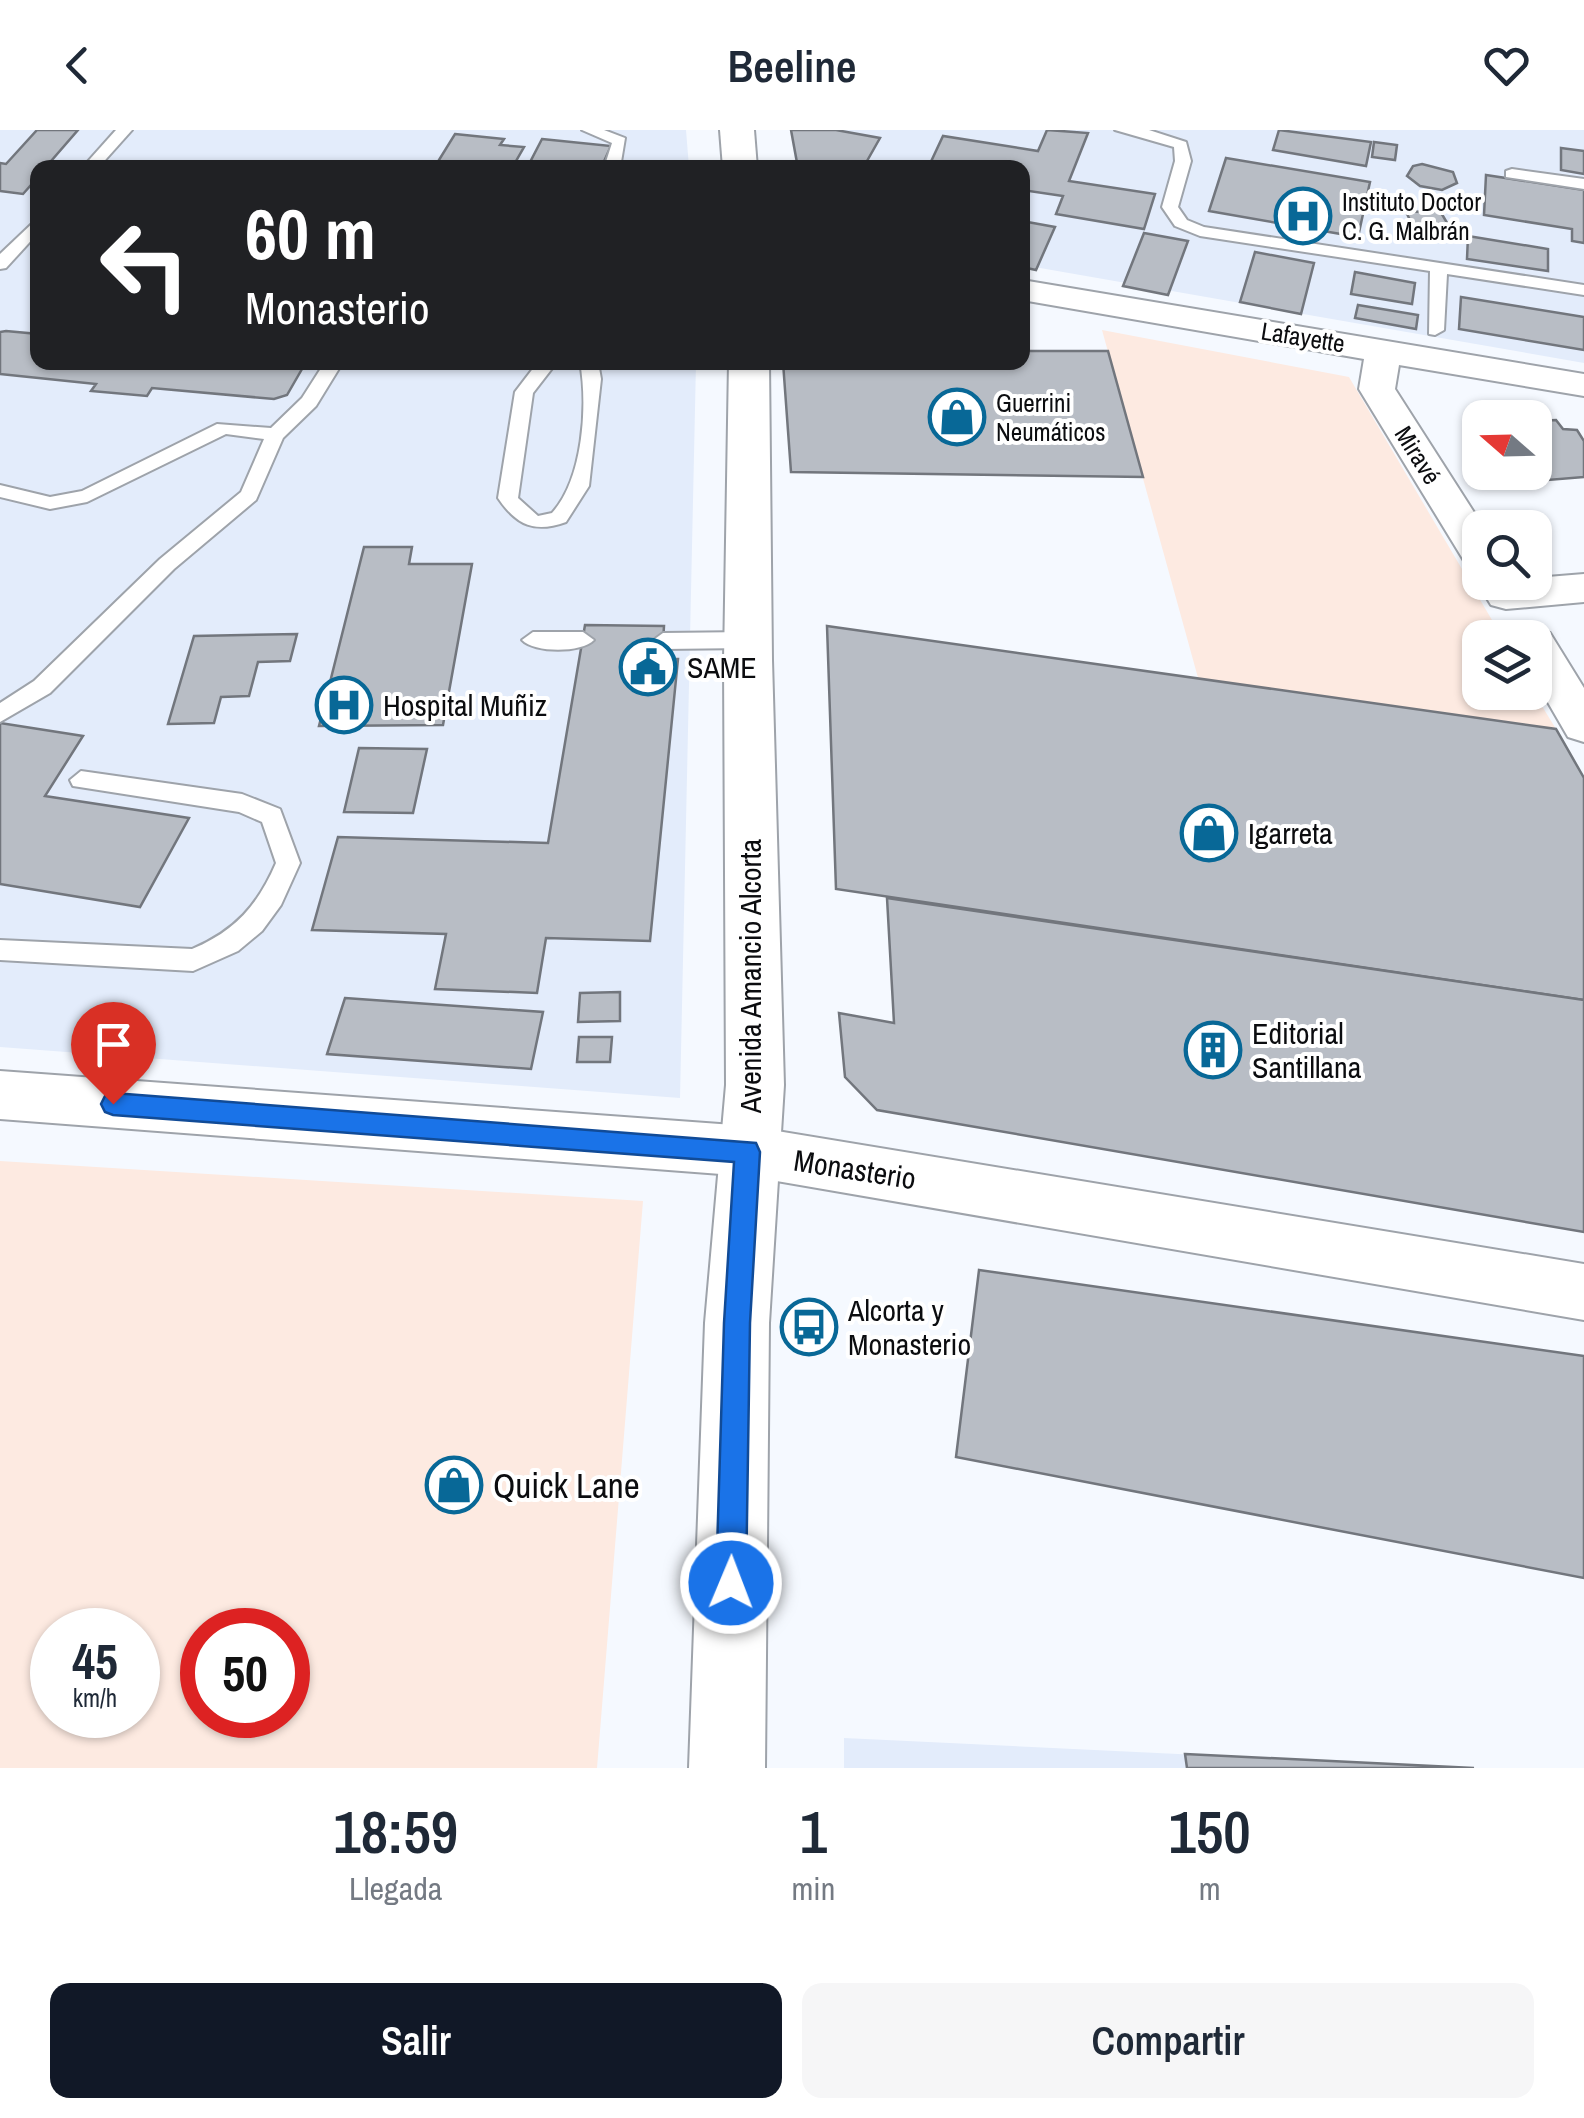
<!DOCTYPE html>
<html lang="es">
<head>
<meta charset="utf-8">
<style>
	:root { --surface:#fff; --page:#f6f6f7; --text:#1f2937; --muted:#747a83; --accent:#111827 }
	body { margin:0; font-family:"Archivo Narrow",sans-serif; background:var(--page); color:var(--text); height:100vh; display:flex; flex-direction:column; font-size:38px; white-space:nowrap }
	* { box-sizing:border-box; margin:0 }
	p { font-size:32px; color:var(--muted) }
	.icon { flex:none; width:55px; height:55px; fill:none; stroke:currentColor; stroke-width:2; stroke-linecap:round; stroke-linejoin:round }
	.map { position:relative; height:1638px; overflow:hidden }
	.side { display:flex; flex-direction:column; background:var(--surface); flex:1 }
	.side>* { flex:none }
	.guide { position:absolute; left:30px; top:30px; width:1000px; height:210px; border-radius:20px; box-shadow:0 2px 8px #0004; background:#202124; color:#fff; overflow:hidden }
	.needle { width:65px; rotate:290deg }
	.controls { position:absolute; left:1462px; top:270px; display:grid; gap:20px }
	.controls a { display:grid; place-items:center; width:90px; height:90px; border-radius:20px; background:var(--surface); box-shadow:0 2px 8px #0004; font-size:50px }
	.speed { position:absolute; left:30px; top:1478px; display:flex; gap:20px; font-size:50px; font-weight:700; text-align:center }
	.speed>* { display:grid; place-content:center; width:130px; height:130px; border-radius:50%; background:var(--surface); box-shadow:0 2px 8px #0004; line-height:1 }
	.speed small { font-size:25px; font-weight:400 }
	.speed .limit { border:15px solid #d22; background:#fff; color:#111 }
	.pin { position:absolute; display:grid; place-items:center; width:85px; height:85px; color:#fff; margin:-102px -42px; border-radius:50% 50% 50% 0; rotate:-45deg; box-shadow:0 0 10px #0007 }
	.pin .icon { rotate:45deg }
	.me { position:absolute; width:110px; margin:-55px; rotate:1deg; stroke-linejoin:round; filter:drop-shadow(0 0 8px #0008) }
	.turn { display:flex; align-items:center; gap:35px; height:210px; padding:0 50px; font-size:45px }
	.turn .icon { width:130px; height:130px; stroke-width:2.5 }
	.turn b { display:block; font-size:70px; line-height:85px }
	.eta { display:flex; justify-content:space-evenly; align-items:center; height:170px; text-align:center }
	.eta b { font-size:60px; font-weight:600; line-height:70px }
	.primary-button { display:flex; gap:20px; margin-top:auto; padding:20px 50px }
	.primary-button a { flex:1; height:115px; border-radius:20px; background:var(--accent); color:#fff; font-size:40px; font-weight:600; line-height:115px; text-align:center }
	.primary-button a+a { background:var(--page); color:var(--text) }
	header { display:flex; justify-content:space-between; align-items:center; height:130px; padding:0 50px; background:var(--surface); font-size:45px; font-weight:600 }
	.map>svg:first-child { display:block }
</style>
</head>
<body>
<header><svg class="icon" aria-label="back" viewBox="0 0 24 24"><path d="M15 5l-7 7 7 7"/></svg>Beeline<svg class="icon" aria-label="heart" viewBox="0 0 24 24"><path d="M12 20l-8-8c-3-5 5-10 8-4 3-6 11-1 8 4z"/></svg></header>
<div class="map">
<svg width="1584" height="1638" viewBox="0 0 1584 1638">
	<rect width="100%" height="100%" fill="#f5f9ff"/>
	<g fill="#e3ecfb">
		<path d="M0,0H686L689,37L38,38V232L696,233L680,968L0,917Z"/>
		<path d="M790,0H1584V233L1023,135L1022,38L796,37Z"/>
		<path d="M844,1608L1474,1638H844Z"/>
	</g>
	<g fill="#fdeae1" fill-rule="evenodd">
		<path d="M1102,200L1349,247L1502,507L1480,508V562L1534,563L1556,599L1200,555Z"/>
		<path d="M0,1031L643,1071L597,1638H0ZM52,1500H138V1585H52ZM202,1500H288V1585H202Z"/>
	</g>
	<g fill="#b8bdc5" stroke="#72767d" stroke-width="2.5">
		<path d="M37,0H78L45,38H38V47L23,64L0,61V33L6,34Z"/>
		<path d="M791,0H836L880,8L863,38H798Z"/>
		<path d="M1047,0L1088,3L1069,51L1155,64L1144,99L1056,84L1063,66L1022,60V38H928L943,6L1038,21Z"/>
		<path d="M1279,0L1371,12L1366,36L1273,20Z"/>
		<path d="M455,4L504,9L500,15L524,17L512,38H434Z"/>
		<path d="M542,9L611,16L601,38H527Z"/>
		<path d="M1374,12L1397,15L1395,30L1372,27Z"/>
		<path d="M1561,18L1584,21V44L1561,40Z"/>
		<path d="M1226,28L1370,52L1358,107L1209,81Z"/>
		<path d="M1422,34L1453,42L1457,53L1442,60L1420,56L1407,46L1413,36Z"/>
		<path d="M1486,45L1584,60V113L1572,111V99L1484,85Z"/>
		<path d="M1440,81L1449,96L1414,98L1406,82Z"/>
		<path d="M1022,91L1055,97L1036,140L1022,137Z"/>
		<path d="M1144,103L1188,111L1168,165L1123,156Z"/>
		<path d="M1468,106L1548,119V141L1467,129Z"/>
		<path d="M1255,122L1314,133L1301,184L1240,172Z"/>
		<path d="M1355,142L1415,153L1412,174L1351,164Z"/>
		<path d="M1461,167L1584,187V220L1459,199Z"/>
		<path d="M1358,175L1418,185L1416,199L1355,188Z"/>
		<path d="M6,201L38,204V232H306L287,265L274,269L152,258L147,266L91,261L96,254L0,244V202Z"/>
		<path d="M1022,221H1108L1143,347L791,342L783,232H1022Z"/>
		<path d="M1556,290L1563,299L1577,300L1584,311V347L1548,350L1544,339L1535,340V291Z"/>
		<path d="M364,417H412L409,434H472L443,595L319,596Z"/>
		<path d="M585,495L664,496L662,529H678L650,811L546,808L537,863L435,859L446,804L312,800L338,707L548,713Z"/>
		<path d="M827,496L1556,599L1584,648V870L836,759Z"/>
		<path d="M297,504L290,531L258,532L249,566L221,567L214,593L168,594L194,506Z"/>
		<path d="M0,593L83,606L45,666L189,688L140,777L0,754Z"/>
		<path d="M359,618L427,619L413,683L344,682Z"/>
		<path d="M887,768L1584,870V1102L877,980L845,947L839,883L894,893Z"/>
		<path d="M620,862V891L578,892L580,863Z"/>
		<path d="M345,868L543,882L531,939L327,924Z"/>
		<path d="M579,907H612L610,932H577Z"/>
		<path d="M979,1140L1584,1226V1448L956,1327Z"/>
		<path d="M1185,1624L1474,1638H1187Z"/>
	</g>
	<g fill="none" stroke-linecap="round" stroke-linejoin="round">
		<g stroke="#9ea3aa" stroke-width="4">
			<g id="service">
				<path d="M116,0H132L98,38H82Z"/>
				<path d="M582,0H604L625,8L620,38H604L612,13Z"/>
				<path d="M1115,0H1149L1186,12L1191,31L1178,77L1187,90L1204,97L1584,155V165L1447,144L1444,200L1435,205L1429,204L1430,141L1200,106L1175,96L1162,77L1175,31L1174,17Z"/>
				<path d="M1512,39L1584,49V59L1506,47V41Z"/>
				<path d="M38,88V103L6,138L0,139V124Z"/>
				<path d="M325,232H343L316,276L283,308L256,370L174,439L50,563L0,592V573L34,551L160,429L241,362L264,309L226,304L87,372L50,379L0,367V355L50,367L82,361L217,294L271,298L302,268Z"/>
				<path d="M538,232H557L533,263L518,368L538,386L552,383C583,349 588,276 580,232H598L601,249L589,356L566,392C535,403 517,396 498,368L515,262Z"/>
				<path d="M533,502H583L594,510C582,523 534,523 522,510Z"/>
				<path d="M748,502L759,510L748,518L663,519L652,511L663,503Z"/>
				<path d="M81,641L242,664L280,679L300,733L281,775L262,801L238,821L193,841L0,830V810L192,819C235,801 258,775 276,733L262,692L239,682L73,656L70,650Z"/>
			</g>
		</g>
		<g stroke="#9ea3aa" stroke-width="4">
			<g id="minor">
				<path d="M1022,150L1584,244V266L1399,235L1395,259L1484,398H1480V438L1466,434L1359,259L1364,229L1022,170Z"/>
				<path d="M1584,444V472L1506,479L1491,475L1485,465L1491,455L1535,452V448Z"/>
				<path d="M1535,499L1550,503L1584,558V612L1568,607L1535,550V508H1517Z"/>
				<path d="M0,941L747,996L1584,1134V1190L747,1046L0,989Z"/>
			</g>
		</g>
		<g stroke="#9ea3aa" stroke-width="4">
			<g id="secondary">
				<path d="M720,0H754L757,38H723Z"/>
				<path d="M729,232H769L772,530L784,955L769,1193L765,1638H689L705,1193L726,955L724,530Z"/>
			</g>
		</g>
		<use href="#service" fill="#fff" fill-rule="evenodd"/>
		<use href="#minor" fill="#fff" fill-rule="evenodd"/>
		<use href="#secondary" fill="#fff" fill-rule="evenodd"/>
	</g>
	<path fill="#1a73e8" stroke="#114b97" stroke-width="2.5" d="M113,963L756,1013L760,1022L750,1193L746,1453L741,1463L731,1468L721,1463L716,1453L724,1193L734,1032L113,985L105,982L101,974L105,966Z"/>
	<defs>
		<g id="hospital-ring" transform="scale(2.875)"><circle r="9.5" fill="#fff" stroke="#086897" stroke-width="1.5"/><path d="M-5-5h3v3.5h4V-5h3V5h-3V1.5h-4V5h-3Z" fill="#086897"/></g>
		<g id="shop-ring" transform="scale(2.875)"><circle r="9.5" fill="#fff" stroke="#086897" stroke-width="1.5"/><path d="M-5-2.5h2.3a2.7 3.5 0 0 1 5.4 0H5L5.5 6h-11ZM-1.5-2.5h3a1.5 2.3 0 0 0-3 0Z" fill="#086897"/></g>
		<g id="civic-ring" transform="scale(2.875)"><circle r="9.5" fill="#fff" stroke="#086897" stroke-width="1.5"/><path d="M-.6-6.5H3V-4.5H.6V-3L4-1V1h2V6H-6V1h2V-1L-.6-3ZM-1.2 2.5V6h2.4V2.5Z" fill="#086897"/></g>
		<g id="building-ring" transform="scale(2.875)"><circle r="9.5" fill="#fff" stroke="#086897" stroke-width="1.5"/><path d="M-4-6H4V6H1V3H-1V6H-4ZM-2.5-4.3h1.7v1.8h-1.7ZM.8-4.3h1.7v1.8H.8ZM-2.5-1h1.7V.8h-1.7ZM.8-1h1.7V.8H.8Z" fill="#086897"/></g>
		<g id="bus-ring" transform="scale(2.875)"><circle r="9.5" fill="#fff" stroke="#086897" stroke-width="1.5"/><path d="M-5-6H5V4H4V6H2V4H-2V6H-4V4H-5ZM-3.5-4V0h7V-4ZM-3.5 1.2v1.5H-2V1.2ZM2 1.2v1.5H3.5V1.2Z" fill="#086897"/></g>
	</defs>
	<g fill-rule="evenodd">
		<use href="#hospital-ring" x="1303" y="86"/>
		<use href="#shop-ring" x="957" y="287"/>
		<use href="#civic-ring" x="648" y="537"/>
		<use href="#hospital-ring" x="344" y="575"/>
		<use href="#shop-ring" x="1209" y="703"/>
		<use href="#building-ring" x="1213" y="920"/>
		<use href="#bus-ring" x="809" y="1197"/>
		<use href="#shop-ring" x="454" y="1355"/>
	</g>
	<g text-anchor="middle" dominant-baseline="central" stroke-width="8" stroke-linejoin="round" paint-order="stroke">
		<g font-size="25" fill="#0b0c0f" stroke="#fff" text-anchor="start">
			<text x="1342" y="72">Instituto Doctor<tspan x="1342" dy="29">C. G. Malbrán</tspan></text>
			<text x="996" y="273">Guerrini<tspan x="996" dy="29">Neumáticos</tspan></text>
		</g>
		<g font-size="25" fill="#0b0c0f" stroke="#fff">
			<text transform="translate(1303 207) rotate(9)">Lafayette</text>
			<text transform="translate(1418 325) rotate(58)">Miravé</text>
		</g>
		<g font-size="30" fill="#0b0c0f" stroke="#fff" text-anchor="start">
			<text x="687" y="537">SAME</text>
			<text x="383" y="575">Hospital Muñiz</text>
			<text x="1248" y="703">Igarreta</text>
			<text x="1252" y="903">Editorial<tspan x="1252" dy="34">Santillana</tspan></text>
			<text x="848" y="1180">Alcorta y<tspan x="848" dy="34">Monasterio</tspan></text>
		</g>
		<g font-size="30" fill="#0b0c0f" stroke="#fff">
			<text transform="translate(750 846) rotate(-90)">Avenida Amancio Alcorta</text>
			<text transform="translate(855 1039) rotate(9)">Monasterio</text>
		</g>
		<g font-size="35" fill="#0b0c0f" stroke="#fff" text-anchor="start">
			<text x="493" y="1355">Quick Lane</text>
		</g>
	</g>
</svg>
<div class="controls">
<a><svg class="needle" viewBox="-14 -14 28 28"><path d="M0-13l5 13h-10z" fill="#e53935"/><path d="M0 13l5-13h-10z" fill="#747a83"/></svg></a>
<a><svg class="icon" aria-label="search" viewBox="0 0 24 24"><circle cx="10" cy="10" r="6"/><path d="M15 15l6 6"/></svg></a>
<a><svg class="icon" aria-label="layers" viewBox="0 0 24 24"><path d="M12 4l9 5-9 5-9-5zM3 14l9 5 9-5"/></svg></a>
</div>
<div class="speed"><div>45<small>km/h</small></div><div class="limit">50</div></div>
<div class="pin" style="left:113px;top:974px;background:#d93025"><svg class="icon" aria-label="arrive" viewBox="0 0 24 24"><path d="M6 21V4h12l-3 4 3 4H6"/></svg></div>
<svg class="me" style="left:731px;top:1453px" viewBox="-20 -20 40 40"><circle r="17" fill="#1a73e8" stroke="#fff" stroke-width="3"/><path d="M0-11L8 9 0 5-8 9z" fill="#fff"/></svg>
<div class="guide">
<div class="turn"><svg class="icon" aria-label="left" viewBox="0 0 24 24"><path d="M17 20v-9H6M10 6l-5 5 5 5"/></svg><div><b>60 m</b>Monasterio</div></div>
</div>
</div>
<section class="side">
<div class="eta">
<div><b>18:59</b><p>Llegada</p></div>
<div><b>1</b><p>min</p></div>
<div><b>150</b><p>m</p></div>
</div>
<div class="primary-button"><a>Salir</a><a>Compartir</a></div>
</section>
</body>
</html>
